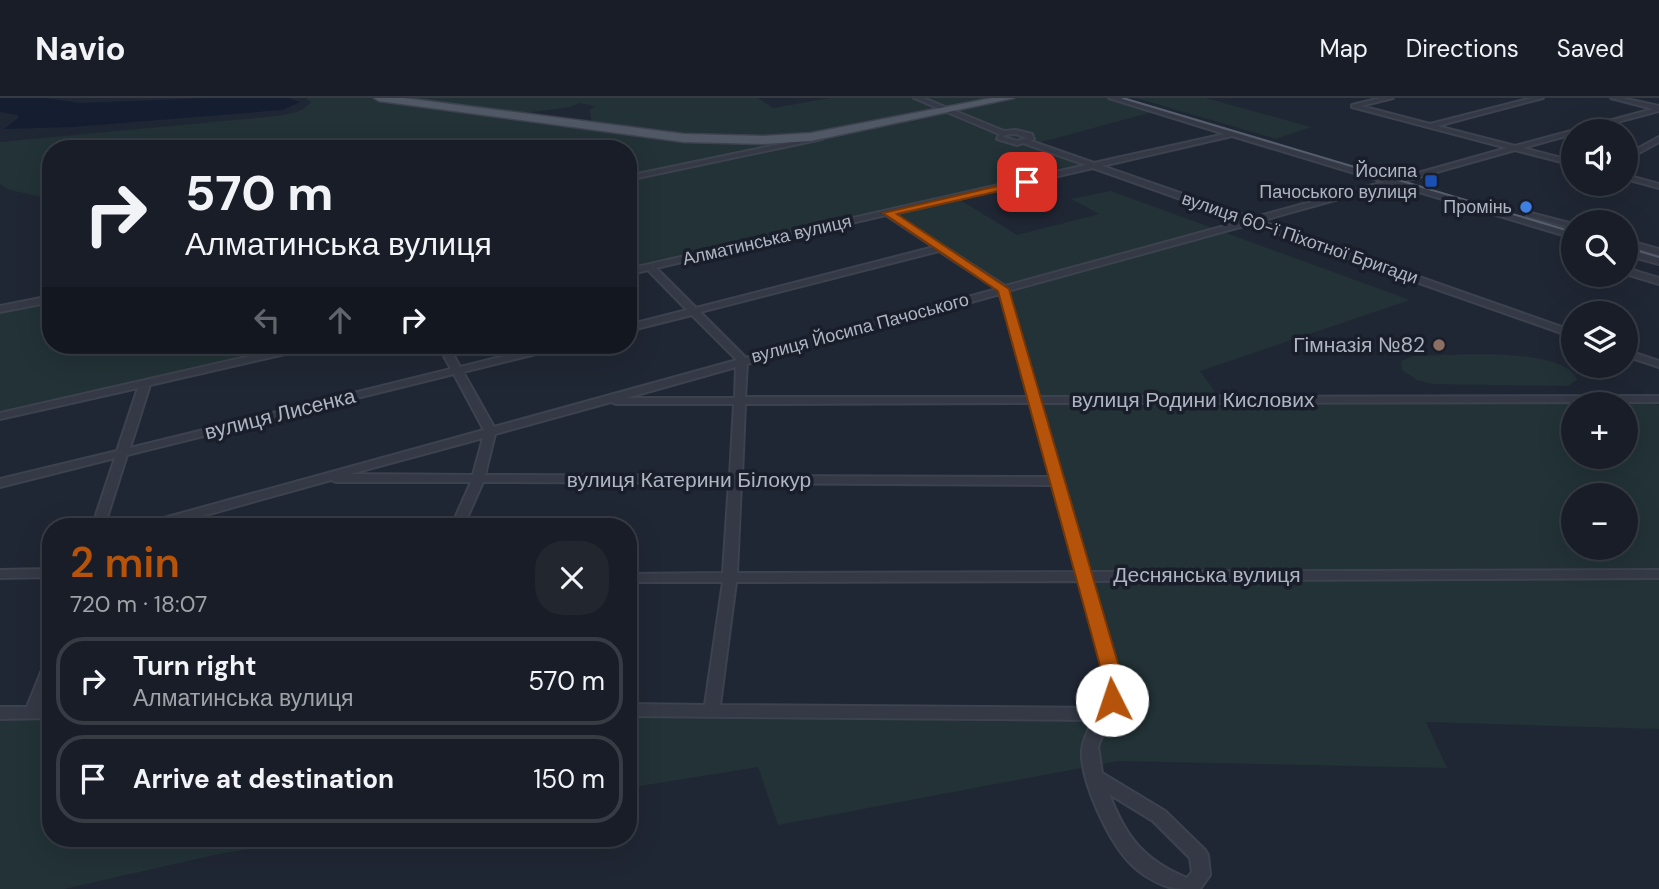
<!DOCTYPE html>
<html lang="en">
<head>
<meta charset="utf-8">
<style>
	:root { --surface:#181d27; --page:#21262f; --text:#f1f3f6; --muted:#9fa2a7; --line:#363b44; --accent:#b45309 }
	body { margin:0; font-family:"DM Sans",sans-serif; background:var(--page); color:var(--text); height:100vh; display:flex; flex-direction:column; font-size:26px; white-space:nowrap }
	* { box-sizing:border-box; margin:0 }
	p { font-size:23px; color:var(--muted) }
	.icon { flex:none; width:38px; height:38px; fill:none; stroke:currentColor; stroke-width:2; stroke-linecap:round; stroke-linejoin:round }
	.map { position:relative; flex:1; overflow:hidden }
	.drawer { position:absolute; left:42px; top:420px; width:595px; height:329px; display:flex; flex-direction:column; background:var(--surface); border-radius:28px; box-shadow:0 7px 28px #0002,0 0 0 2px var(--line) }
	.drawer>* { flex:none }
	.guide { position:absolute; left:42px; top:42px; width:595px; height:214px; border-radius:28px; box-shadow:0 7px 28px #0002,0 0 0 2px var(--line); background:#181d27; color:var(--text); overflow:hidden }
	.controls { position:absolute; left:1561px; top:21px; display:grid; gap:14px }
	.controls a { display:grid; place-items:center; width:77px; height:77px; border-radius:50%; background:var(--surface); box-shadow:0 7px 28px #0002,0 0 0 2px var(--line); font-size:35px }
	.pin { position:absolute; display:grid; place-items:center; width:60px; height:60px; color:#fff; margin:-30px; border-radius:14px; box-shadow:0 4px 10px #0006 }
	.me { position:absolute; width:77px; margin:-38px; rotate:356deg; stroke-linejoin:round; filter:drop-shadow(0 0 5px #0008) }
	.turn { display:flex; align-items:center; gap:24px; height:147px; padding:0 28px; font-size:32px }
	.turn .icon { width:91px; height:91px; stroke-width:2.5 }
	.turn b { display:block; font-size:49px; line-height:60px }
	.lanes { display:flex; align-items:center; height:66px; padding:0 28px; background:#0003; justify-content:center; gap:35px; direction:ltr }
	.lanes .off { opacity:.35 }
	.round { display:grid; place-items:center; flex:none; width:74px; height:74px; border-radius:28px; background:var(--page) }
	.headline { display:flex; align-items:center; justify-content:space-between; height:119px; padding:0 28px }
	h1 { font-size:42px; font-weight:600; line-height:52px; color:var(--accent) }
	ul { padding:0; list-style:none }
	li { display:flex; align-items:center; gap:21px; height:88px; margin:0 14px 10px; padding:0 14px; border:4px solid var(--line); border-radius:28px }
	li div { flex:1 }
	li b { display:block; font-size:26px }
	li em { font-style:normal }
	header { display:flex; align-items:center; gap:42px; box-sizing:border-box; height:98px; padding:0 35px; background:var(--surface); border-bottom:2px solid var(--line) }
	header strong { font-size:33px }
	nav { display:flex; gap:38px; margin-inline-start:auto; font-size:24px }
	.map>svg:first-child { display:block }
</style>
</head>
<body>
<header>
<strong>Navio</strong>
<nav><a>Map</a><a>Directions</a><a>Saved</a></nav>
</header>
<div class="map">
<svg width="1659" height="791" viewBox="0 0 1659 791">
	<rect width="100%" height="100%" fill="#202734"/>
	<g fill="#223236" fill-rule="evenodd">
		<path d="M305,0H758L773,10L829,0H1112L1156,13L1034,46L1097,69L957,100L1017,137L1099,116L1071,101L1111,93L1410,202L1200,273L1221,302L1650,301L1659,308V631L1426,624L1447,670L1118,663L778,727L758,669L628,690V612L1105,616L1112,602L1003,191L888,115L628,174V51H51V101L10,92L0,86V44L256,20C273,18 301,18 311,4ZM580,5L595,8L590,12L592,29L509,17L570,9ZM1573,306H1626V359H1573ZM1573,397H1626V450H1573Z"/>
		<path d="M1136,0H1206L1311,29L1276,41Z"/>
		<path d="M51,201V247H311L0,318V211Z"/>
		<path d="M1414,258C1446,258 1566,247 1577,282L1568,288L1431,286L1417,282L1402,272L1401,263Z"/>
		<path d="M51,614V740H318L219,756L64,791H0V615Z"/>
	</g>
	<path fill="#151e31" d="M0,0H45L81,5L207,0H288L300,4L283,12L73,29L4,31L18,20V17L0,14Z"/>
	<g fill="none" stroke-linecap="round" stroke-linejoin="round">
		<g stroke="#3d424f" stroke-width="4">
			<g id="street">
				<path d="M914,0H923L1004,33L1016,32L1032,36L1034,41L1031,43L1094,65L1225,36L1109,0H1119L1393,82L1507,50L1352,9V7L1381,0H1393L1361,8L1430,26L1532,0H1543L1437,28L1515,48L1653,11L1611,0H1622L1659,8V13L1583,33H1573V36L1523,50L1573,63V67L1515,52L1401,84L1573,135V140L1392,86L1260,123L1573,233V239L1251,126L1008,193L1039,299L1659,298V304L1041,305L1090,474L1659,472V480L1092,483L1123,586L1113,616L1104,632L1098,649L1102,675L1165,713L1205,752L1208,757L1210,777L1200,791C1191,791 1181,791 1173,790C1158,787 1141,776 1131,766C1109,744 1080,683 1082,652C1083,642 1088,632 1093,622L628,618V606L705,607L723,484H628V476L723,475L729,385L483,384L463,429H451L471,384H336L331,382L163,429H141L142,426L484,332L454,276L127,357L104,429H92L115,360L0,389V381L117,353L138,290L0,321V315L299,247H316L311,250L150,287L130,350L451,271L438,247H448L460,269L549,247H565L564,249L463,274L494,329L737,262L692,217L628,233V227L687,212L648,172L628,177V171L1086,67L1023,45L1017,47L997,41L999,36ZM1016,36L1027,40L1017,43L1003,39L1005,37ZM1232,38L1384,84L1252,120L1102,68ZM1093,70L1243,123L1005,188L894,116ZM886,117L934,149L696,210L656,170ZM939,153L997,191L746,260L700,214ZM1000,196L1028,299H745L747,266ZM736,269L735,300H626ZM611,304L616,306H734L730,378L485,377L495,336ZM1030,305L1050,379L742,378L745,306ZM483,340L473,377L350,376ZM741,385L1052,387L1076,474L737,475ZM1079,483L1107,586L1099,610L720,607L736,484ZM1109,696L1153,723L1190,760L1192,774L1187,780C1143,762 1126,739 1109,696Z"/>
				<path d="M820,38L823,40L822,41L628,82V78Z"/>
				<path d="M1659,39V44L1626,62V57Z"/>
				<path d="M1626,77L1659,86V90L1626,81Z"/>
				<path d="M1527,114L1573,126V130L1527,118Z"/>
				<path d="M1626,142L1659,151V157L1626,147Z"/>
				<path d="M1626,151L1659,160V166L1626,157Z"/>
				<path d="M1626,170L1659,180V186L1626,176Z"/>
				<path d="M51,198V204L0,214V208Z"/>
				<path d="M1626,252L1659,263V269L1626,258Z"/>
				<path d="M51,471V479L0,480V472Z"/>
				<path d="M51,562V587L43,608H51V620L0,621V609H27L44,567L46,563Z"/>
			</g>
		</g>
		<g stroke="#3d424f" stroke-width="3">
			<path id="primary" d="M374,0H404L684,36L764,38L811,35L992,0H1014L811,43L764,46L684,44L379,3Z"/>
		</g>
		<use href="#street" fill="#343945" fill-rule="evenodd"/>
		<use href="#primary" fill="#515865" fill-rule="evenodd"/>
		<g stroke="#565d6c" stroke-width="2">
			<path d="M1123,0L1573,134"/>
			<path d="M1626,149L1659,159"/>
		</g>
	</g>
	<path fill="#b45309" stroke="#753606" stroke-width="2" d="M1027,81L1030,82V86L897,116L1009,191L1124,586L1119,607L1112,610L1105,607L1102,602L1105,586L998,193L883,115Z"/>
	<rect fill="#1a4fb4" stroke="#191e2a" stroke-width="2.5" x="1424" y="76" width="14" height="14" rx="3.5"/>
	<circle fill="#3f7fe0" stroke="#191e2a" stroke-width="2.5" cx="1526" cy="109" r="7"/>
	<circle fill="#8d6e63" stroke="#191e2a" stroke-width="2.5" cx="1439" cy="247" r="7"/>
	<g text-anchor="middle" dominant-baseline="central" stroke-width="7" stroke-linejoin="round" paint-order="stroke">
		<g font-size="18" fill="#aeb4c2" stroke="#191e2a" text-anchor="end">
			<text x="1417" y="73">Йосипа<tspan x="1417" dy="21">Пачоського вулиця</tspan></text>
			<text x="1512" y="109">Промінь</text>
		</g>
		<g font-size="18" fill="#aeb4c2" stroke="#191e2a">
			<text transform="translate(1300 140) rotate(19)">вулиця 60-ї Піхотної Бригади</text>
			<text transform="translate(767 142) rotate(-13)">Алматинська вулиця</text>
			<text transform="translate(860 230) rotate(-15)">вулиця Йосипа Пачоського</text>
		</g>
		<g font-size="21" fill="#aeb4c2" stroke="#191e2a" text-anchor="end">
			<text x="1425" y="247">Гімназія №82</text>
		</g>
		<g font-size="21" fill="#aeb4c2" stroke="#191e2a">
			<text x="1193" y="302">вулиця Родини Кислових</text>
			<text transform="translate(280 316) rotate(-14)">вулиця Лисенка</text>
			<text x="689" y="382">вулиця Катерини Білокур</text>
			<text x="1207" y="477">Деснянська вулиця</text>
		</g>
	</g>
</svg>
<div class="controls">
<a><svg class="icon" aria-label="sound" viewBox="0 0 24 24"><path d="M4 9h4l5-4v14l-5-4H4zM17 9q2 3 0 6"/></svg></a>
<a><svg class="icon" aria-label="search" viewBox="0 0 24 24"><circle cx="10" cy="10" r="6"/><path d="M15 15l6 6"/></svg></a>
<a><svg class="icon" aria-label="layers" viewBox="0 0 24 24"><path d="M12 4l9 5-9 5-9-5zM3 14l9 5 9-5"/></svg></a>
<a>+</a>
<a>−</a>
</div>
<div class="pin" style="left:1027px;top:84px;background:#d93025"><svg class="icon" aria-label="arrive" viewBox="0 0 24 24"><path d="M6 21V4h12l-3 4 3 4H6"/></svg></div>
<svg class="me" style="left:1112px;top:602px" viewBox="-20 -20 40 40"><circle r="19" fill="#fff"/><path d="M0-13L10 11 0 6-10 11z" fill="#b45309"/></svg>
<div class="guide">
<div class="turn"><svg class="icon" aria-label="right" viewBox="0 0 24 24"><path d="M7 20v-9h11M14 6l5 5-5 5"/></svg><div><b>570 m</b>Алматинська вулиця</div></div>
<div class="lanes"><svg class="icon off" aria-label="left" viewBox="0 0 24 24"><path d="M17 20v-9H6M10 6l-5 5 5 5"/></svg><svg class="icon off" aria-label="ahead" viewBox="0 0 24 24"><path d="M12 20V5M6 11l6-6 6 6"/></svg><svg class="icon" aria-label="right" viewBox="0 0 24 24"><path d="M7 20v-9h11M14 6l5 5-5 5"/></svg></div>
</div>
<section class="drawer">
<div class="headline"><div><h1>2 min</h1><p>720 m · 18:07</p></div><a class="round"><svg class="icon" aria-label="close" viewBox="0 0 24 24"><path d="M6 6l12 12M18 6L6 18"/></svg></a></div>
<ul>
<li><svg class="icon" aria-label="right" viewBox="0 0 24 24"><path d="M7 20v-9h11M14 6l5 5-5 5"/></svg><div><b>Turn right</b><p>Алматинська вулиця</p></div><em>570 m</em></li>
<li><svg class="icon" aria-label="arrive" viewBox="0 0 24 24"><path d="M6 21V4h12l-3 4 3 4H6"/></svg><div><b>Arrive at destination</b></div><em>150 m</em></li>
</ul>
</section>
</div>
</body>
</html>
